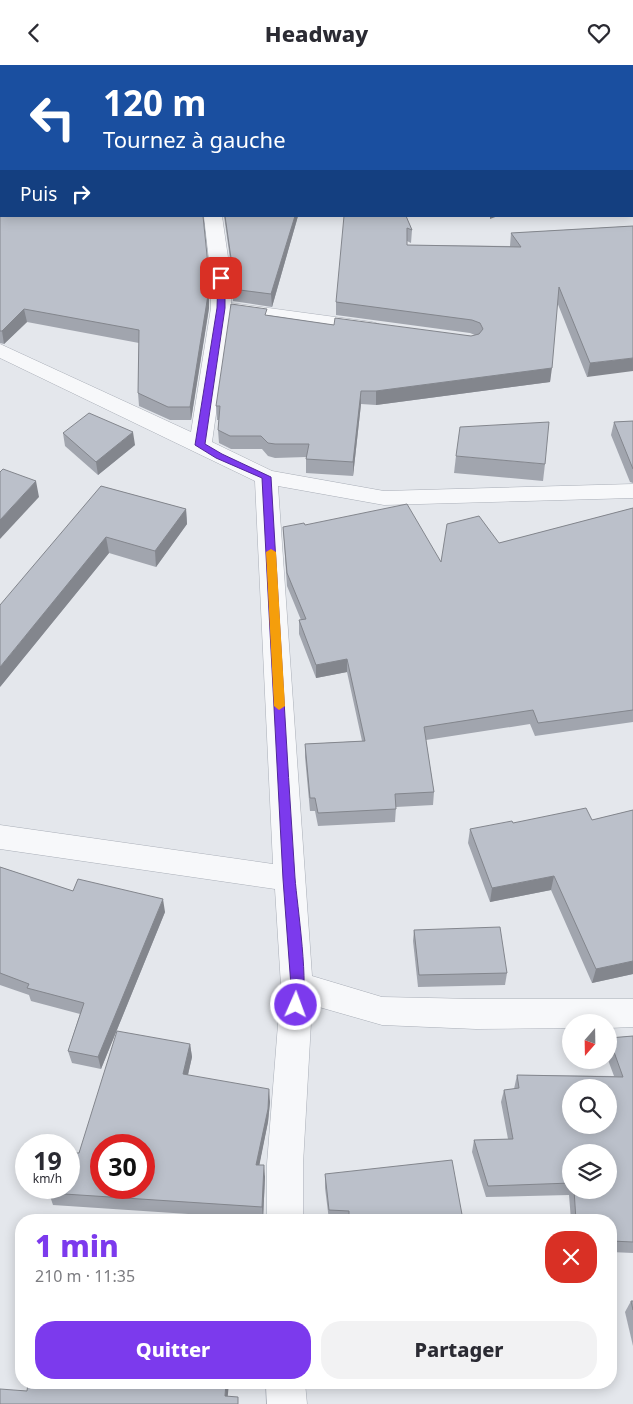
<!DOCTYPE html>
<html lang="fr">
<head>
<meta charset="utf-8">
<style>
	:root { --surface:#fff; --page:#f2f2f3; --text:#2b2b33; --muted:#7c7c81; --accent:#7c3aed }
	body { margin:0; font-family:"Noto Sans",sans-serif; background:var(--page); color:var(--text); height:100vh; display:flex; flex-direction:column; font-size:19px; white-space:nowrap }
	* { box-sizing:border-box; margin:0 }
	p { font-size:16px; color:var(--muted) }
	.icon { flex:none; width:28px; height:28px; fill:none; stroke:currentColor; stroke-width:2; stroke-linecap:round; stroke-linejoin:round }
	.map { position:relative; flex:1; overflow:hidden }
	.sheet { position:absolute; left:15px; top:1149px; width:602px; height:175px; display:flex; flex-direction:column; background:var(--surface); border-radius:20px; box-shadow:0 2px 12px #0003 }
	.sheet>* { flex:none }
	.guide { position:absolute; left:0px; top:0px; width:634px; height:152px; box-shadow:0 2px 12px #0003; background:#1a4fa0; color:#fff; overflow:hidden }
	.needle { width:32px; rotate:200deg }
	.tools { position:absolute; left:562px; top:949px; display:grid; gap:10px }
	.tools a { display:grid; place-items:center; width:55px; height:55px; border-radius:50%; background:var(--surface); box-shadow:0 2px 12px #0003; font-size:25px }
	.speed { position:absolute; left:15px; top:1069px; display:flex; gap:10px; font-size:25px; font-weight:700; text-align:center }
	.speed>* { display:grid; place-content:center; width:65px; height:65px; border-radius:50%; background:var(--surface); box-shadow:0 2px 12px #0003; line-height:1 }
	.speed small { font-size:12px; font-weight:400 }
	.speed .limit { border:8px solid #d22; background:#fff; color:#111 }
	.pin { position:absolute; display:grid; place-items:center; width:42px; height:42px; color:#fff; margin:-21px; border-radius:10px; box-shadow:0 2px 8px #0006 }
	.me { position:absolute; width:55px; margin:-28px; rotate:2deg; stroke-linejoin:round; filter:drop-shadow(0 0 4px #0008) }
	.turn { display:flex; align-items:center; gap:18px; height:105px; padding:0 20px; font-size:22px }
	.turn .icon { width:65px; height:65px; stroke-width:2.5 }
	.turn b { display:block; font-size:35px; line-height:42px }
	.then { display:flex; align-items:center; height:48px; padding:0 20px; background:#0003; gap:10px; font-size:19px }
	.round { display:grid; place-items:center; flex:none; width:52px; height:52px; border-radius:20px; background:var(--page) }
	.headline { display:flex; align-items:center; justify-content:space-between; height:85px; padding:0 20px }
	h1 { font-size:30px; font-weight:800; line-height:38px; color:var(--accent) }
	.button { display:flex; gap:10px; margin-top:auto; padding:10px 20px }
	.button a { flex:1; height:58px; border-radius:20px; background:var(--accent); color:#fff; font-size:20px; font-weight:800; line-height:58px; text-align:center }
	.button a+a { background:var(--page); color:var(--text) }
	header { display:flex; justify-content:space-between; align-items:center; height:65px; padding:0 20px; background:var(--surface); font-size:22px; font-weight:800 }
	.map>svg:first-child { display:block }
</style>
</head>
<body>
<header><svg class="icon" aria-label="back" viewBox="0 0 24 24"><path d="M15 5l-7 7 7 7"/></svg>Headway<svg class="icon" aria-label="heart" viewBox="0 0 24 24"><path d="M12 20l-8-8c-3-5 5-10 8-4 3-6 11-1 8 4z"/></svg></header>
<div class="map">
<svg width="633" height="1339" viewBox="0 0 633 1339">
	<rect width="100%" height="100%" fill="#e4e7ec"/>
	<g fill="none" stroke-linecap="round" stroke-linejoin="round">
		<g stroke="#a9aeb7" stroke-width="1">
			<g id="street">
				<path d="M204,151H222L231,213V238L372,257L379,259L382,263L379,267L372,269L230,250L212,377L272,406L384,426L633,419V433L384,440L278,421L312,911L382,932L476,934H633V962L609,963V958H571V963L476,964L382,960L312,940L303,1099V1155H267V1099L281,921L275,824L0,784V760L273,799L255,416L0,293V279L191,367L211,243V213Z"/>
				<path d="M266,1318H305L307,1339H267Z"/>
			</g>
		</g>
		<use href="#street" fill="#f7f8fa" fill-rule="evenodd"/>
	</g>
	<g fill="#a1a5ae" fill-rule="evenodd">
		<path d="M109,0H610L612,1H112Z"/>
		<path d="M1,14V68L0,67V15Z"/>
		<path d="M0,103L209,213V243L191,355H170L139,341L138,328L139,278L27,257L4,279L0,278Z"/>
		<path d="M224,151H298L272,242L233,236L232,208Z"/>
		<path d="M406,151L412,165L411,178L407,176V180L510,181L511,168L633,161L587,312L557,237L550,317L376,340L361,339L353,411L306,408V392L275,393L268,391L262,384H231L219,378L218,365L219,355H217L216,341L267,250L334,260L471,271L475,270L470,268L336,250V237Z"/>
		<path d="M633,356V418L630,417L611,370L614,357Z"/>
		<path d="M63,368L135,380L98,410L65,381Z"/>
		<path d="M456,391L545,399L543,416L454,408Z"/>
		<path d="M101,421L186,444L187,459L156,502L109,488L0,622Z"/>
		<path d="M633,443V657L535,671L530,659L426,675L434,727L433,740L396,742L395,757L318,761L315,746H310L305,692V679L362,676L347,607L316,613L299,569V555H301L287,521L283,462L305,460L441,497L499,478Z"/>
		<path d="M633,745V909L592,918L551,825L490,837L468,778L470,764L513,758L592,755Z"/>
		<path d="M0,802L73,826L165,847L101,1004L72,998L68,986L80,949L31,936L29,930L0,920Z"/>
		<path d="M414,865L507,908L505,920L418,922L413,876Z"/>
		<path d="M633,971V1188L611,1187V1155H571L569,1130L486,1132L472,1087L474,1075L508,1074L501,1037L504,1025L514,1024L517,1010L614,1011L608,995H609V973ZM571,1088L609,1125H571Z"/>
		<path d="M190,979L192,992L188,1010L270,1037L268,1057L259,1100L265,1112L263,1154L53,1140L49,1128L79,1088Z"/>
		<path d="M325,1109L463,1155H329L325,1123Z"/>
		<path d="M631,1236H633V1281L625,1247Z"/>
	</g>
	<g fill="#83868d">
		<path d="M295,151H298L272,242L271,229Z"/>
		<path d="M490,151H498L490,154Z"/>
		<path d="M208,200L209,243L191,355L190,342Z"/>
		<path d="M24,244L27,257L4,279L2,266Z"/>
		<path d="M633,293V306L587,312L590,298Z"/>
		<path d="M552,303L550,317L376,340V326Z"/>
		<path d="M361,326V339L353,411V397Z"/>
		<path d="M133,367L135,380L98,410L96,397Z"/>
		<path d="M36,416L39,432L0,474V455Z"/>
		<path d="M186,444L187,459L156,502L155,486Z"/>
		<path d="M106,472L109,488L0,622V602Z"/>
		<path d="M347,594V607L316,613V600Z"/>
		<path d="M554,811L551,825L490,837L492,823Z"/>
		<path d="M163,834L165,847L101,1004L98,992Z"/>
		<path d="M633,896V909L592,918L596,904Z"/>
		<path d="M190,979L192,992L185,1022L183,1009Z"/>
		<path d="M269,1024L270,1037L268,1057L257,1112L256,1100Z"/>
		<path d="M264,1100L265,1112L263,1154L262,1142Z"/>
		<path d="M226,1318H229L227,1339L225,1331Z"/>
	</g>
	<g fill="#bbc0ca" stroke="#83868d" fill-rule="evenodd">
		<path d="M132,0H610L612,1H135Z"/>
		<path d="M1,14V57L0,56V15Z"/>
		<path d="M632,14H633L632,84Z"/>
		<path d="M0,103H1V151H203L208,200V230L190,342H168L138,328L139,265L24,244L2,266H0Z"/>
		<path d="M225,151H295L271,229L232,224V200Z"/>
		<path d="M344,151H406L412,165L407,163V180L521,182L511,168L633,161V293L590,298L559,222L552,303L376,326H361L353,397L306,394L309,379H275L268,378L261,371H230L218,365L220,341H216L231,239L267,244L265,250L334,260L335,253L471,271L479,269L483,264L480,258L472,255L336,237Z"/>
		<path d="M89,348L133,367L96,397L63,368Z"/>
		<path d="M633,356V404L614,357Z"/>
		<path d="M549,357L545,399L456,391L460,362Z"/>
		<path d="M3,404L36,416L0,455V407Z"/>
		<path d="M101,421L186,444L155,486L106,472L0,602V540Z"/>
		<path d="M407,439L441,497L447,459L479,451L499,478L633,443V645L538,658L533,645L424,662L434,727L395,729L396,744L318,748L315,733H310L305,679L365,676L347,594L316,600L299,555L306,554L287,508L283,462L304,458L305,460Z"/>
		<path d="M586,743L592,755L633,745V896L596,904L554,811L492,823L470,764L512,756L513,758Z"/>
		<path d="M0,802L73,826L78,814L163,834L98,992L68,986L84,938L27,923L29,919L0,908Z"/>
		<path d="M500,862L507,908L419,910L414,865Z"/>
		<path d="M117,966L190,979L183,1009L269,1024L268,1044L256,1100H264L262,1142L49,1128L50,1122H69V1088H79ZM101,1080H144V1122H101Z"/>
		<path d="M633,971V1177L611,1176V1155H576L574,1125H609V1088H571V1118L488,1121L474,1075L513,1074L504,1025L519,1023L517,1010L623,1012L609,973ZM571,1022H609V1060H571Z"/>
		<path d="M452,1095L463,1155H349V1146L329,1145L325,1109Z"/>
		<path d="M631,1236H633V1245Z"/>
		<path d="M28,1318H226L225,1331L238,1332V1339H0V1324L27,1326Z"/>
	</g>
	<path fill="#7c3aed" stroke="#51269a" d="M218,211L225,213V243L205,379L222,389L271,412C279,545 286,679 295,813C297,839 310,925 301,945L296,946L291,945L289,940L291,921L283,814L262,413L216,393L195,380L217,243Z"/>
	<path fill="#f59e0b" d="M271,484L276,487L285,641L279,645L274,641L266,487Z"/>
</svg>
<div class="tools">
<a><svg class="needle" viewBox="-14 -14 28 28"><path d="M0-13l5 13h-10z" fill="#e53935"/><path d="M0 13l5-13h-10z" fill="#7c7c81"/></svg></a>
<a><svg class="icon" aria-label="search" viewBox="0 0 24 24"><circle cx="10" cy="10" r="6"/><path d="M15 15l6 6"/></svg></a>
<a><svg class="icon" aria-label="layers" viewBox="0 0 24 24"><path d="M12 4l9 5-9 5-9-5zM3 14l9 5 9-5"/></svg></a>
</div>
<div class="speed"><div>19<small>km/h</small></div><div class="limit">30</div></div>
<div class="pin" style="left:221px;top:213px;background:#d93025"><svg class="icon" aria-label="arrive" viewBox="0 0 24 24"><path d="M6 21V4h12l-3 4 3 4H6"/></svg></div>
<svg class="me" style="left:296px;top:940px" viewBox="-20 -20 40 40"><circle r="17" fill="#7c3aed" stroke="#fff" stroke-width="3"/><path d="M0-11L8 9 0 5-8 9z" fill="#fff"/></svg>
<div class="guide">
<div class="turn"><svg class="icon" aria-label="left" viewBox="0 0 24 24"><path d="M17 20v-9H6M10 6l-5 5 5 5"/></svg><div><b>120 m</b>Tournez à gauche</div></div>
<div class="then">Puis<svg class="icon" aria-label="right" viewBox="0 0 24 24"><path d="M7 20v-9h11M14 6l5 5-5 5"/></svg></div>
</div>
<section class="sheet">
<div class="headline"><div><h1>1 min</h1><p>210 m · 11:35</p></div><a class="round" style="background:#d93025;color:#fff"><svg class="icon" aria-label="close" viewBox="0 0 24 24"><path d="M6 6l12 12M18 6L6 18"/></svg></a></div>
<div class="button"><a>Quitter</a><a>Partager</a></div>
</section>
</div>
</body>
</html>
